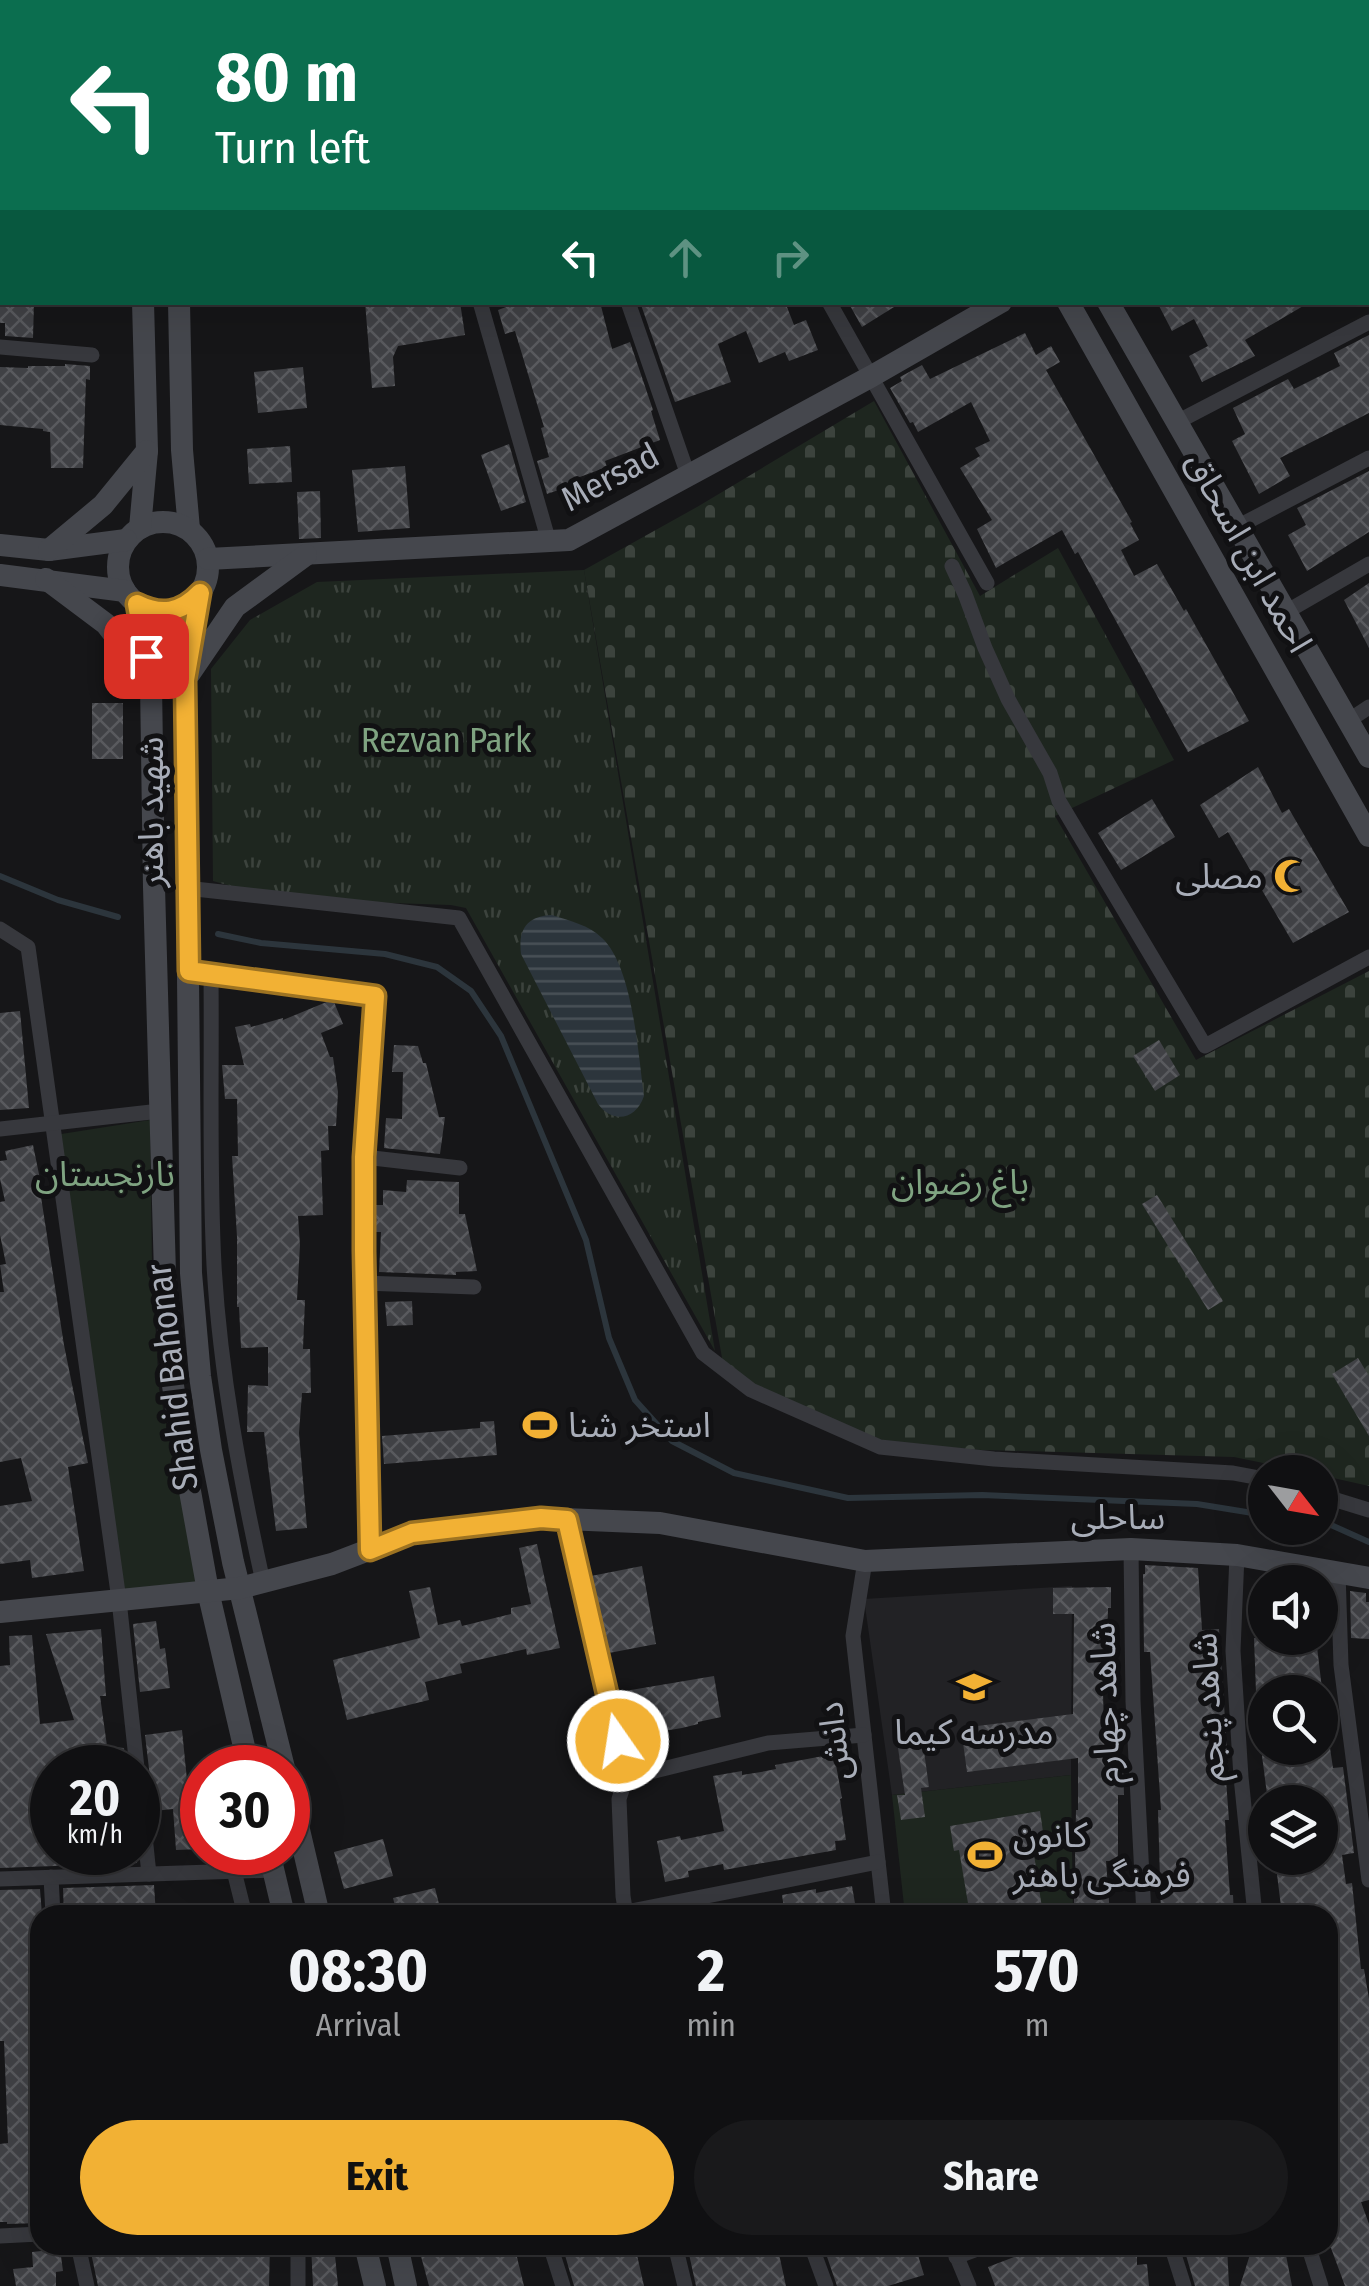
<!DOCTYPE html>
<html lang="en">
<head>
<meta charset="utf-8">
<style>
	:root { --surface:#101012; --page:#19191b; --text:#f1f3f6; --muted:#9c9d9f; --line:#303032; --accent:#f2b134 }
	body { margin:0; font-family:"Fira Sans Condensed","Noto Sans Arabic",sans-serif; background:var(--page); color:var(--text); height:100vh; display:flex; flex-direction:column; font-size:38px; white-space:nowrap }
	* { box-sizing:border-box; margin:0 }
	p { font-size:32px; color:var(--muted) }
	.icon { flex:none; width:55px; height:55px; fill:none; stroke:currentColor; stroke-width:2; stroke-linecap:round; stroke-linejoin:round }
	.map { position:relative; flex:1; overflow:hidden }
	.panel { position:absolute; left:30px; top:1905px; width:1308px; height:350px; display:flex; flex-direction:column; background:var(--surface); border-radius:30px; box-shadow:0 10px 40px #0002,0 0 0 2px var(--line) }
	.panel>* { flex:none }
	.guide { position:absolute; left:0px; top:0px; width:1370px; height:305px; box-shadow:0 10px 40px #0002,0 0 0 2px var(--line); background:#0b6e4f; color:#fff; overflow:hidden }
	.needle { width:65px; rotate:121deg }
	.controls { position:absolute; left:1248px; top:1455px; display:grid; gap:20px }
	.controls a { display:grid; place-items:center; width:90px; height:90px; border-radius:50%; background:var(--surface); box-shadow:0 10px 40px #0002,0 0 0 2px var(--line); font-size:50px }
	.speed { position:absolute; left:30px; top:1745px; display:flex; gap:20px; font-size:50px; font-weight:700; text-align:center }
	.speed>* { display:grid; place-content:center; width:130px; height:130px; border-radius:50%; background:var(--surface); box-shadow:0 10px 40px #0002,0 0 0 2px var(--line); line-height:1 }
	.speed small { font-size:25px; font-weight:400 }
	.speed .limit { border:15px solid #d22; background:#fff; color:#111 }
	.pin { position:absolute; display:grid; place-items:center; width:85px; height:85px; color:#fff; margin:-42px; border-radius:20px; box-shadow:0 5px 15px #0006 }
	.me { position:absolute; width:110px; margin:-55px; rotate:347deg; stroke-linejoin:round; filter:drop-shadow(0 0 8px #0008) }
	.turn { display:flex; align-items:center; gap:35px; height:210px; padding:0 50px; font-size:45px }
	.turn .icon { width:130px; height:130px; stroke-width:2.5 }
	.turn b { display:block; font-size:70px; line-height:85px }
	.lanes { display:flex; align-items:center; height:95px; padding:0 50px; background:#0003; justify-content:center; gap:50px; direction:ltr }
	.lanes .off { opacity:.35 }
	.eta { display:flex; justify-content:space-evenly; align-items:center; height:170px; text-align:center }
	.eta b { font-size:60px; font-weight:700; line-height:70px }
	.primary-button { display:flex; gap:20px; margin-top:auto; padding:20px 50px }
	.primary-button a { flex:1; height:115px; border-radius:60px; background:var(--accent); color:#111; font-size:40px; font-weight:700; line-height:115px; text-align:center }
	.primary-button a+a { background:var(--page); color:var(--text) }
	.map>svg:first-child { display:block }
</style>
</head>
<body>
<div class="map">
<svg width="1369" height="2286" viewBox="0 0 1369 2286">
	<defs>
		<pattern id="grass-tufts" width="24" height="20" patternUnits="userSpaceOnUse" patternTransform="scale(2.5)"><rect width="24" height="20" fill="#1e261f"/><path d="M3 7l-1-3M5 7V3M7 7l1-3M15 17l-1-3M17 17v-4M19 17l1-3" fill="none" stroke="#3c433d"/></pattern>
		<pattern id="cemetery-stones" width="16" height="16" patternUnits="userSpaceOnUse" patternTransform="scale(2.5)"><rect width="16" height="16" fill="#1e261f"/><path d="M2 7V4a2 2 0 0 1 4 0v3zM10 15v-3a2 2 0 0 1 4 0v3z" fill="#3c433d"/></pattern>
		<pattern id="water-rules" width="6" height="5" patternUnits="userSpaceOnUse" patternTransform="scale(2.5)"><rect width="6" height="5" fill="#2c353c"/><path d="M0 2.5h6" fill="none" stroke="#485056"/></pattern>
		<pattern id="building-cross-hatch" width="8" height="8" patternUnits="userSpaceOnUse" patternTransform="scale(2.5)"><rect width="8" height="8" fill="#404145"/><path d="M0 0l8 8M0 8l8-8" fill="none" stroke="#595a5e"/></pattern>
	</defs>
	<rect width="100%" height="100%" fill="#161618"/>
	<path fill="#222225" d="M1072,1586L1071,1775L892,1795L864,1599Z"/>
	<path fill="url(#grass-tufts)" d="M584,570L715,1351L466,908L451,905L276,899L213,881L211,669L250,620L317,582Z"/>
	<path fill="url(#cemetery-stones)" d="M874,401L980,596L1058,548L1174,760L1055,816L1196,1060L1369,971V1486L1320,1475V1472H1307L1234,1457L880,1447L724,1369L584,570L697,507Z"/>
	<g fill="#1e261f">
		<path d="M150,1120L152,1264L159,1389L194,1556L196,1586L117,1594L55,1135Z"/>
		<path d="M1071,1775L1073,1915H905L892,1795Z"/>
	</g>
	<path fill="url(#water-rules)" d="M552,915C570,921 589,925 602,938C633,967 638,1054 644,1096C636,1120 613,1124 598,1104L521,954C518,929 527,916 552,915Z"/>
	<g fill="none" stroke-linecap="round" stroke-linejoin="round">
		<g stroke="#2c353c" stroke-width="6">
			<path d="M0,876L58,900L118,917"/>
			<path d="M218,934L261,943L385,954L437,967L471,991L501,1036L586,1240L609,1338L635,1400L672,1441L734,1473L848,1498L982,1495L1197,1504L1265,1515"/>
			<path d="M1320,1523L1331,1525L1369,1542"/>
		</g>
	</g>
	<g fill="url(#building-cross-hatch)">
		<path d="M0,302L34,303L33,338L5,336V323H0Z"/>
		<path d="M365,302H460L465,335L398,346L393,357L395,386L372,388Z"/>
		<path d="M505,302H600L612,349L630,342L653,410L651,411L660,440L605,461L607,467L577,478L579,483L547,494L537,461L549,457L541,428L544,427L515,331L505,334L498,310L506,307Z"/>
		<path d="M640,302H785L794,325L806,320L818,350L789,361L785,352L759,363L746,331L718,344L731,382L675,402Z"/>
		<path d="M848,302H902L862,327Z"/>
		<path d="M1157,302H1310L1245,340L1255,356L1202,382L1189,356L1208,346L1194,319L1172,331Z"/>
		<path d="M1025,333L1036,355L1051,346L1060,362L1046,370L1132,522L1130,523L1139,540L1121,550L1134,576L1157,564L1184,611L1186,609L1249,721L1188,752L1078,552L1075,554L1062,530L996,568L977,529L992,520L960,468L980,456L975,448L990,441L971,402L918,432L913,422L910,423L890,388L902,381L900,377L922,365L930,379Z"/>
		<path d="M1369,335V413L1280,458L1290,476L1259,494L1232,441L1245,434L1233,408L1288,379L1294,389L1340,366L1334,353Z"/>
		<path d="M65,364L90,366V380L86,379L83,468H51L50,432L43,431V429L0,425V367L28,368V366H65Z"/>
		<path d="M303,367L307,408L258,413L254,372Z"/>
		<path d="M509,444L526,502L501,511L481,455Z"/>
		<path d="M290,446L292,482L249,484L247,449Z"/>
		<path d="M405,466L410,528L358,532L352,470Z"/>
		<path d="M1369,471V532L1307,571L1288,535L1306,525L1297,508Z"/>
		<path d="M320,491L321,538L299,539L297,492Z"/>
		<path d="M1369,583V648L1344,600Z"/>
		<rect x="92" y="703" width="31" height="56"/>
		<path d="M1258,767L1282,813L1289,809L1349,912L1293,943L1228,832L1219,838L1200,805Z"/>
		<path d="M1152,799L1175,837L1121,870L1098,833Z"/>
		<path d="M329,1001L334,1002L343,1024L321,1033L330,1057H333L338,1092L336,1126H328L329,1150L321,1151L323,1215L298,1216L300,1245L297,1300H305L303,1349H310L311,1393H302L299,1433L307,1528L276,1531L264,1432H247L248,1385L268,1386V1347L241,1348L239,1307H237V1237L232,1156H238L237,1099H225L222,1065H244L235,1027L250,1024L251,1027L283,1018V1020Z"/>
		<path d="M20,1011L29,1108L0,1110V1013Z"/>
		<path d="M1159,1040L1180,1075L1155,1091L1133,1056Z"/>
		<path d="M394,1045L418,1046L423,1063H426L439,1117H445L440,1154L384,1148L386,1118L402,1119L403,1072H392Z"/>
		<path d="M33,1145L41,1184H39L64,1345L88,1463L68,1467L84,1571L32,1578L30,1560L0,1564V1506L32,1501L21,1458L0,1462V1292H4L0,1265L6,1264L0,1235V1202L5,1201L0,1179V1161L7,1160L5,1151Z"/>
		<path d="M407,1180L459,1182V1214H465L477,1271L456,1272V1275L379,1272L381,1232H375L376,1205H383V1190L406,1192Z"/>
		<path d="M1157,1195L1223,1301L1208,1310L1142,1204Z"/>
		<path d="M412,1301L413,1325L387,1326L385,1302Z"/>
		<path d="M1358,1358L1369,1376V1436L1332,1374Z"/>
		<path d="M494,1421L497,1455L384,1464L382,1436L480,1428V1422Z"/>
		<path d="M537,1544L560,1648L527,1655L526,1649L460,1664L462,1673L425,1682L429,1700L347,1720L333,1660L420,1638L409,1591L430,1587L438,1625L460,1620L462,1626L511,1614V1608L531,1604L519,1548Z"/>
		<path d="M1145,1565L1198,1568L1202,1630L1219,1629L1229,1780H1226L1229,1820H1225L1226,1839L1230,1895H1233L1234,1915H1161L1158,1810H1161L1150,1652H1144L1143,1574H1145Z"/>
		<path d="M642,1566L656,1644L609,1653L591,1576Z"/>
		<path d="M1111,1587V1608H1108L1107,1652H1105V1664H1103V1693L1105,1765H1123L1124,1795H1118V1861H1106L1110,1915H1074V1898H1077L1075,1860L1076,1810H1078V1758L967,1772L961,1728L1073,1714L1074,1614H1053V1588Z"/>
		<path d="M1350,1591L1366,1593V1602H1369V1639L1351,1638Z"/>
		<path d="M156,1621L160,1649L165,1648L170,1688L140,1692L133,1624Z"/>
		<path d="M101,1629L106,1696H100L107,1746L124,1748L126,1768H52V1785H51L52,1852H135L137,1863L0,1868V1666L10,1665L9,1636L32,1635L40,1724L74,1720L46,1634Z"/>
		<path d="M1254,1638H1316L1322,1689L1256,1692Z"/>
		<path d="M714,1676L721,1717L698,1722V1724L682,1728L628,1737L619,1692Z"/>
		<path d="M182,1730L187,1780L201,1779L202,1849L176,1850L173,1809L154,1811L145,1735Z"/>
		<path d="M923,1744L929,1787L921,1788L925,1817L901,1820L897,1795H905L898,1748Z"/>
		<path d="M1261,1748H1330L1333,1768L1343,1767L1354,1853L1342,1855L1346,1884L1352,1883L1361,1969H1364L1369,1999V2200L1361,2202L1369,2224V2286H1345L1331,2248H1328V2208L1338,2204L1331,2178H1333L1328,2141V1915H1282L1275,1858H1320V1802H1268Z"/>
		<path d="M834,1754L842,1798L840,1799L846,1840L835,1841L836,1850L724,1870L723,1864L688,1871L689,1877L665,1882L657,1841L680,1836L681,1840L724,1831L713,1776L742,1771V1775L761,1772L776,1769L775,1765Z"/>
		<path d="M1040,1811L1044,1839L1032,1841L1043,1915H970L959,1850L954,1851L950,1826Z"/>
		<path d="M383,1839L393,1876L344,1889L334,1852Z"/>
		<path d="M154,1885L156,1915H64L63,1888Z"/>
		<path d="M852,1886L857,1915H785L782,1895L816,1889V1893Z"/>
		<path d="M435,1888L439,1904L397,1914L393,1898Z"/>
		<path d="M40,1889L42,1915H37L40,1952V2223L7,2224V2222H0V2144L8,2143L4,2041H0V1890Z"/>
		<path d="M111,2245L112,2254L171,2245H176L177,2254L216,2249L215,2245H270L269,2286H98L90,2248Z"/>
		<path d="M311,2245H334L338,2286H313Z"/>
		<path d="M418,2245H514L524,2286H429Z"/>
		<path d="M562,2245H589L590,2251L615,2245H622L623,2249L635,2246L644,2286H574Z"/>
		<path d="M687,2245H777L786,2286H696Z"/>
		<path d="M823,2245H915L924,2275L888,2286H837Z"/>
		<path d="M1046,2245H1050L1053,2251L1077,2245H1137V2265L1147,2264L1149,2286H995L988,2267Z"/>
		<path d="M1183,2245H1227L1229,2286H1195Z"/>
		<path d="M1253,2245H1278V2251L1285,2250L1292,2286H1240Z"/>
		<path d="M60,2249L63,2271L56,2272V2286H16L13,2269L33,2267L32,2252Z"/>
	</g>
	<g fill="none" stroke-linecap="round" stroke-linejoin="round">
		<g stroke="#37383d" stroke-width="15">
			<path d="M368,0L369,2"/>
			<path d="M527,0L528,2"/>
			<path d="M658,0L659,2"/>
			<path d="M1350,0L1351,2"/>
			<path d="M975,2L982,0"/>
			<path d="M0,69H2"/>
			<path d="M1368,77L1369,84"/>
			<path d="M1368,172L1369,171"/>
			<path d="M0,212H2"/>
			<path d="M480,302L549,542"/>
			<path d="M628,302L688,475"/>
			<path d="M829,302L987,583"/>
			<path d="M0,347L92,355"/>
			<path d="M1177,422L1369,322"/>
			<path d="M1237,527L1369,458"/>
			<path d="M952,566L965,594L985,648L1008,699L1050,773L1059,801L1205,1046L1369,957"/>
			<path d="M1286,612L1369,564"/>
			<path d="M1348,721L1369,707"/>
			<path d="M186,888L459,918L703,1353L751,1390L880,1447L994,1459L1233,1473L1265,1479"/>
			<path d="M0,929L28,947L119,1600L137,1768"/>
			<path d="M189,971L375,996L364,1157L363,1283L370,1550"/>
			<path d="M211,975C212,1072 209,1169 214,1265C220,1372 240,1477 263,1582"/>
			<path d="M0,1129L160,1111"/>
			<path d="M364,1157L460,1168"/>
			<path d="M363,1283L474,1287"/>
			<path d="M1320,1495L1369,1510"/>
			<path d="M567,1519L626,1778L619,1799L623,1896L626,1915"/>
			<path d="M1131,1549L1133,1701L1144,1915"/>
			<path d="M1237,1555L1233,1651L1241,1777L1255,1915"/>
			<path d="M865,1561L853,1636L884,1915"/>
			<path d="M1338,1572L1341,1665L1369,1880"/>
			<path d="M138,1770L149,1874"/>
			<path d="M626,1778L768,1743L864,1735"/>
			<path d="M234,1871L245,1915"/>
			<path d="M51,1877L53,1915"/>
			<path d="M0,1879L273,1870"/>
			<path d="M626,1912L878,1862"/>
			<path d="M0,2236L40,2234"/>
			<path d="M78,2245L87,2286"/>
			<path d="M550,2245L563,2286"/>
			<path d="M675,2245L685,2286"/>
			<path d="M811,2245L826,2286"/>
			<path d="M952,2245L969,2286"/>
			<path d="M1171,2245L1184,2286"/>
			<path d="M1308,2245L1321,2286"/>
			<path d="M956,2257L988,2245"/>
			<path d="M298,2286V2245"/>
		</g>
		<g stroke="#45474d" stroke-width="22">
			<path d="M893,0L895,2"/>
			<path d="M938,0L939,2"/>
			<path d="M219,2L221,0"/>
			<path d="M265,2L267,0"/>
			<path d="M179,302L182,450L189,529"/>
			<path d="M1068,302L1369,836"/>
			<path d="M1108,302L1369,757"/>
			<circle cx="163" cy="567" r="45"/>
			<path d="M140,528L147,451L143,302"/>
			<path d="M0,545L49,550L126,540"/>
			<path d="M49,550L103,505L147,451"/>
			<path d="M208,559L569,540L872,376L1001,302"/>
			<path d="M0,575L125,591"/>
			<path d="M46,579L106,624L147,677"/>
			<path d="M200,593L185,680L191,1273L200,1376L211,1450L233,1562L284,1768"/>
			<path d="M137,604L151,683L154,887L165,1274L172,1379L184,1458L208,1591L249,1768"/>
			<path d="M190,673L235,607L306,555"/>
			<path d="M0,1612L240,1588L332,1564L413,1533L541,1518L660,1523L865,1561L1131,1549L1237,1555L1369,1578"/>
			<path d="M288,1783L319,1915"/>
			<path d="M269,1852L284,1915"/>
			<path d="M365,2245L375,2286"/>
			<path d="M397,2245L406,2286"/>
		</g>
	</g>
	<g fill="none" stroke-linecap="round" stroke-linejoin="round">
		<g stroke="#9d7322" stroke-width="25">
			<path id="route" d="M146,656L137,604C161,616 181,613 200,593L185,680L189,971L375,996L364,1157V1251L370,1550L412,1533L541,1518L567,1520L618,1741"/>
		</g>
		<use href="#route" stroke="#f2b134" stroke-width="18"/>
	</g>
	<defs>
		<g id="mosque-bare" transform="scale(2.7)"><path d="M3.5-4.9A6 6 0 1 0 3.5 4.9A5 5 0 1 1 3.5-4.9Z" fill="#f2b134" stroke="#111113" stroke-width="2.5" paint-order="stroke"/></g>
		<g id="stadium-bare" transform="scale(2.7)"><path d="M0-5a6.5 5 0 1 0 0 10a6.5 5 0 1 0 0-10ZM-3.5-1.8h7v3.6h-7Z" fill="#f2b134" stroke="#111113" stroke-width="2.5" paint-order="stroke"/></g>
		<g id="school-bare" transform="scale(2.7)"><path d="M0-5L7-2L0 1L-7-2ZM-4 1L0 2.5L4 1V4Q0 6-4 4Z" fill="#f2b134" stroke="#111113" stroke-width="2.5" paint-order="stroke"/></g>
	</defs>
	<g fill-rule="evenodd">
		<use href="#mosque-bare" x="1291" y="876"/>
		<use href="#stadium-bare" x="540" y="1425"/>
		<use href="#school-bare" x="974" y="1687"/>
		<use href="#stadium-bare" x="985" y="1855"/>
	</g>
	<g text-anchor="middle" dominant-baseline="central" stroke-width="10" stroke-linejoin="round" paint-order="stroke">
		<g font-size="35" fill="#a8adb8" stroke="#111113">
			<text transform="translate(610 477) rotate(-28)">Mersad</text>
			<text transform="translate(1249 552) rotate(61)">احمد ابن اسحاق</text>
			<text transform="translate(151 812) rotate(-90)">شهید باهنر</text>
			<text transform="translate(172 1377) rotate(-97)">Shahid Bahonar</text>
			<text x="1118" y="1517">ساحلی</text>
			<text transform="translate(1105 1703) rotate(-92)">شاهد چهارم</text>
			<text transform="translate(1208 1707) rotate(-93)">شاهد پنجم</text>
			<text transform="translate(834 1741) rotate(-96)">دانش</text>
		</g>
		<g font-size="35" fill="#7fa381" stroke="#111113">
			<text x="446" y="740">Rezvan Park</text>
			<text x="105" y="1174">نارنجستان</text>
			<text x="960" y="1182">باغ رضوان</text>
		</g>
		<g font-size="35" fill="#a8adb8" stroke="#111113" text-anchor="start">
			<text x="1263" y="876" text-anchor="end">مصلی</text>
			<text x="568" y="1425">استخر شنا</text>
			<text x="974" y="1732" text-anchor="middle">مدرسه کیما</text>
			<text x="1013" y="1835">کانون<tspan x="1013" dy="40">فرهنگی باهنر</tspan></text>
		</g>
	</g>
</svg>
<div class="controls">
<a><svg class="needle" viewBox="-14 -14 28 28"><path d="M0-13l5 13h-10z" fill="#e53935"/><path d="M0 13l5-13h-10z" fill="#9c9d9f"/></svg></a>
<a><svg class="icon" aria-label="sound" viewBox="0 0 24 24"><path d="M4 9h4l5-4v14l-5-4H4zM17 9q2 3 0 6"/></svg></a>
<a><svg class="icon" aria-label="search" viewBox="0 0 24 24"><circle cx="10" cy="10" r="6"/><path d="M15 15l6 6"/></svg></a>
<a><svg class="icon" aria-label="layers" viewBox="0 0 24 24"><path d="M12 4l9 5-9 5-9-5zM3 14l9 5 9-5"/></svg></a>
</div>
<div class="speed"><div>20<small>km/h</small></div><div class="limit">30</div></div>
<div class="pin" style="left:146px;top:656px;background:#d93025"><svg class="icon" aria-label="arrive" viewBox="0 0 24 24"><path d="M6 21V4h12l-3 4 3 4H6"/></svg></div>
<svg class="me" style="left:618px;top:1741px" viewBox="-20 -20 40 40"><circle r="17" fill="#f2b134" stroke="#fff" stroke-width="3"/><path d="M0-11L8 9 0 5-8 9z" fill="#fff"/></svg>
<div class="guide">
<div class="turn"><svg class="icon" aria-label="left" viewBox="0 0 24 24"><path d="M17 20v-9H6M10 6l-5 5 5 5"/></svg><div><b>80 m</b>Turn left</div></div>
<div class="lanes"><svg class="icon" aria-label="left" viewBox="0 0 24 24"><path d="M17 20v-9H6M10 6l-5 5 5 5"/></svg><svg class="icon off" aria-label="ahead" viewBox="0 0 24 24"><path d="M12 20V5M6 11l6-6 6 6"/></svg><svg class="icon off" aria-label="right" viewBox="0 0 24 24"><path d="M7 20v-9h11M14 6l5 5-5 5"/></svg></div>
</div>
<section class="panel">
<div class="eta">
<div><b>08:30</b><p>Arrival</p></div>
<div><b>2</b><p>min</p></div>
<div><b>570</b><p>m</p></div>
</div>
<div class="primary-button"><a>Exit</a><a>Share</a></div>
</section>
</div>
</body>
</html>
